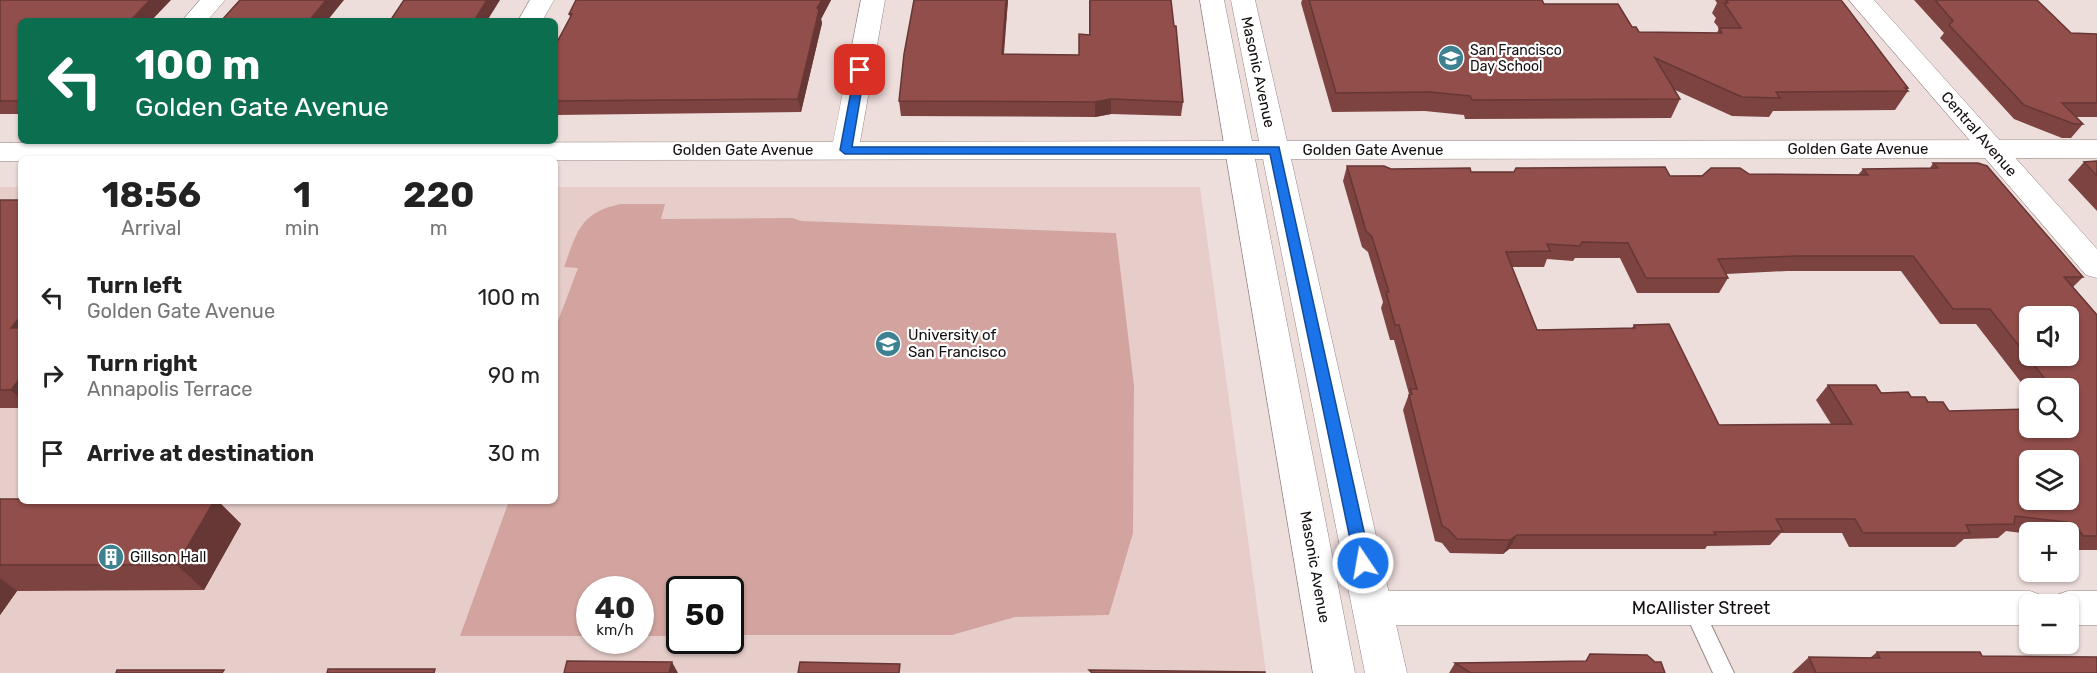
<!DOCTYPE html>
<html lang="en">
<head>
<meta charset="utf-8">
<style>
	:root { --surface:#fff; --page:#f2f2f2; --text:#222; --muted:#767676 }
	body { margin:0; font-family:Rubik,sans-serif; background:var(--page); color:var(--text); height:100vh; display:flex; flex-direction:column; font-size:22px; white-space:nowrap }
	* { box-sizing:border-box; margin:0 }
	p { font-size:20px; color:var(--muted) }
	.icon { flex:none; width:33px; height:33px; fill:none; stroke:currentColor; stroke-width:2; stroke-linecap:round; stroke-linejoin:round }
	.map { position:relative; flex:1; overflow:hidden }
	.sheet { position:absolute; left:18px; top:156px; width:540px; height:348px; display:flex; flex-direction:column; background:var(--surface); border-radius:9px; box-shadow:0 2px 4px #0004 }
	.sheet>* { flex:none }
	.hud { position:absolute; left:18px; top:18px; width:540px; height:126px; border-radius:9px; box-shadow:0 2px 4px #0004; background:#0b6e4f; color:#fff; overflow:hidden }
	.controls { position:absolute; left:2019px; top:306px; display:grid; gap:12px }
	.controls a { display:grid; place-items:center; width:60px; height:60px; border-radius:9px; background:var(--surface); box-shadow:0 2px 4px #0004; font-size:30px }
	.speed { position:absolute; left:576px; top:576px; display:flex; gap:12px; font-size:30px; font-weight:700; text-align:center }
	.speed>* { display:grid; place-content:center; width:78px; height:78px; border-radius:50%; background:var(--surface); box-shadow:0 2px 4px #0004; line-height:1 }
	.speed small { font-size:15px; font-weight:400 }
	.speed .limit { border:3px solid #111; border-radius:9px; background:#fff; color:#111 }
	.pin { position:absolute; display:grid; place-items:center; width:51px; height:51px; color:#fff; margin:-26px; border-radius:12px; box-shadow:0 3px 9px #0006 }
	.me { position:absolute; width:66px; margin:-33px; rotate:348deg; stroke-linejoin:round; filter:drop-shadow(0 0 4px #0008) }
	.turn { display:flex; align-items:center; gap:21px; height:126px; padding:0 18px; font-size:27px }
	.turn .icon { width:78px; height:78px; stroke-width:2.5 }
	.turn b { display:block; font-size:42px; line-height:51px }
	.eta { display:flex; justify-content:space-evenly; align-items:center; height:102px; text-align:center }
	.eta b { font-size:36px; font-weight:700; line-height:42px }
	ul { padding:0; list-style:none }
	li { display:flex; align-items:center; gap:18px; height:78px; padding:0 18px }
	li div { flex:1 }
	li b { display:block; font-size:22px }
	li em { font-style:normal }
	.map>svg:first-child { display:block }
</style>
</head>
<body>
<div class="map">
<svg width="2097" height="673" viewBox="0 0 2097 673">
	<rect width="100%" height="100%" fill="#eddddb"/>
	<path fill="#e6cdca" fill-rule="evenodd" d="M0,187H21V501H555V187H1200L1266,672L0,673ZM590,590H640V640H590ZM680,590H730V640H680Z"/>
	<path fill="#d3a49f" d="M621,204H665L661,219L792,218L802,221L1116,233L1134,386L1133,533L1109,615L1015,617L952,635H731L730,590H680L679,636H641L640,590H590L589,636H460L509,501H555V329L578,268L564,267C577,232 580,212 621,204Z"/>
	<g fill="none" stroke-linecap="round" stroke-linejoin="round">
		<g stroke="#978887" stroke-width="2">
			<path id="lane" d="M1693,599L1700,602L1734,673H1713L1683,608L1686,602Z"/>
		</g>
		<g stroke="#978887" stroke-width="1">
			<g id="street">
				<path d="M200,0H225L207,21H182Z"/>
				<path d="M530,0H554L542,21H518Z"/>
				<path d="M861,0H885L860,142L1238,141L1247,144L1251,150L1247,156L1238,159L0,161V143L833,142Z"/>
				<path d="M1849,0H1874L2097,249V278L2086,275Z"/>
				<path d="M1373,591H2030L2044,596L2048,604H2030V625H1373L1359,620L1354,608L1359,596Z"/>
				<path d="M2068,591H2097V625H2068V604H2050L2054,596Z"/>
			</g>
		</g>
		<g stroke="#978887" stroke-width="1">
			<path id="secondary" d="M1200,0H1224L1252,141H1259L1231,0H1255L1287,141L2097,140V158L1291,159L1407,673H1365L1263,159H1255L1355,673H1313Z"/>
		</g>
		<use href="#lane" fill="#fff" fill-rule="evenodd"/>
		<use href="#street" fill="#fff" fill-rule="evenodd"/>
		<use href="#secondary" fill="#fff" fill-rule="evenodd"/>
	</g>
	<g fill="#7d4340" fill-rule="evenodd">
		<path d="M0,0L21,21V114H0Z"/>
		<path d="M576,0H831L821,19L822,23L801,112L555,115V46L570,17L569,14Z"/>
		<path d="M914,0H1008L1004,54L1079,55L1089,35V0L1183,102L1181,116L1111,114L1095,117L901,116L899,101Z"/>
		<path d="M1302,0H1542L1544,4L1632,27L1639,32L1717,33L1719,28L1714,22L1716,18L1712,13L1717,3L1715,0H1841L1908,88L1907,90L1908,91L1895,110L1773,111L1769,117L1732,116L1675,90L1680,99L1671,118L1465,119L1464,115L1425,111L1332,112L1301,3Z"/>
		<path d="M1914,0H2037L2071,33L2097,34V117H2076L2083,124L2071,138H2062L2014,119L1940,38L1944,33Z"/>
		<path d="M2097,161V211L2068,180L2084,162Z"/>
		<path d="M1933,163L2083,277L2073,287L2097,315V550H2068V532H2030V534L2006,531L1998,538L1964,539L1955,547H1849L1842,533H1781L1770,545L1707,546L1705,549H1509L1503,554L1450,553L1442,543L1435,541L1403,410L1409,394L1394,340H1390L1381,308L1383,302L1368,252L1362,247L1343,181L1347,166L1391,169L1471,172L1670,176L1749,174L1858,175L1863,169L1930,168ZM1575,258H1620L1637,293H1719L1728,278L1726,274L1787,271H1901L1940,324H1976L2030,394V388H2068V428L1949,411L1928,402L1911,397L1828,385L1816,400L1831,424L1719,425L1634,325L1632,328L1537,330L1512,267H1544L1547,259L1573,261Z"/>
		<rect x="0" y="200" width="21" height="208"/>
		<path d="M0,498L1,499L218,501L241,524L204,590L17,591L0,615Z"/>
		<path d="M1877,652L1982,656L2097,673H1792L1809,657L1870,658Z"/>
		<path d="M1455,663L1665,673H1449Z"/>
	</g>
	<g fill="#663734">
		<path d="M150,0H171L151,21H130Z"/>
		<path d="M326,0H344L327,21H309Z"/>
		<path d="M487,0H500L487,21H474Z"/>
		<path d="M822,0H831L821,19L822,23L801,112L798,99L817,8Z"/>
		<path d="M1006,0H1008L1002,69V54Z"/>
		<path d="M1111,99V114L1095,117V102Z"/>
		<path d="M21,316V339L11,328Z"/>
		<path d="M21,377V399L11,390Z"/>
		<path d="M214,501H218L241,524L204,590L177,565Z"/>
		<path d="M1517,535L1509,549L1503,554L1510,540Z"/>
		<path d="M0,578L17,591L0,615Z"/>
		<path d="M672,662L678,673H669Z"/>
	</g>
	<g fill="#914e4a" stroke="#663734" stroke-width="1.5" fill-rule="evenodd">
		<path d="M0,0H150L130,21H132H21V101H0Z"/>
		<path d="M240,0H326L309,21H221Z"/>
		<path d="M404,0H487L474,21H390Z"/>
		<path d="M576,0H822L817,8L819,10L798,99L555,101V46L572,14H569Z"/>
		<path d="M914,0H1006L1002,54L1079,55V34L1090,35V0H1171L1174,26H1176L1183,102L1111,99L1095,102L899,101L904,54Z"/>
		<path d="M1309,0H1542L1544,4H1618L1632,27H1636L1639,32L1722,33L1719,28H1741L1724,3H1728L1726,0H1841L1848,9L1908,88H1905L1908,91L1776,92L1780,98L1742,97L1655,58L1680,99L1472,100L1470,96L1430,92L1336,93Z"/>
		<path d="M1935,0H2037L2071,33L2097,34V103H2062L2083,124H2074L2024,105L1949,25L1953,21Z"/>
		<path d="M2097,161V176L2084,162Z"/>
		<path d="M1933,163H1978L1987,166L2083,277H2064L2097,315V536H2083L2074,523L2015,516L2014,524L1966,525L1970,533H1863L1855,519H1776L1783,531L1714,532L1716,535H1517L1510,540L1457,539L1448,529L1442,526L1409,395L1412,394L1410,389H1417L1399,325H1395L1386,292H1389L1372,237L1366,231L1347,166H1384L1391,169L1470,168L1471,172H1514L1516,168L1665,167L1670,176H1702L1711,168H1740L1749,174L1868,175L1863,169L1938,168ZM1582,242L1628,243L1646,278H1728L1718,259L1797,256H1913L1953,309H1990L2052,388H2068V428H2030V409L1949,411L1943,402H1928L1925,397H1911L1908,392L1881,393L1876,385H1828L1852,424L1719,425L1669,324L1634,325L1635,328L1537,330L1506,252L1550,251L1547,244L1580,246ZM2030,316H2068V356H2030ZM2030,460H2068V500H2030Z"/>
		<path d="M0,200H21V316L11,328H21V377L11,390H0Z"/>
		<path d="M0,499H21V501H214L177,565H0Z"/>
		<path d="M1877,652H1980L1982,656L2097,657V673H1816L1809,657L1880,658Z"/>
		<path d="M1590,654L1647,655L1655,662H1661L1665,673H1471L1455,663L1586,661Z"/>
		<path d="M567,661L672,662L669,673H564Z"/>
		<path d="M800,662L900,664L899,673H798Z"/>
		<path d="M328,669H435L434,673H327Z"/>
		<path d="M117,670H224L222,673H116Z"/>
		<path d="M1089,670L1265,672V673H1092Z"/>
	</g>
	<path fill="#1a73e8" stroke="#114b97" stroke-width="1.5" d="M860,67L865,70L852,147H1279L1371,563L1369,568L1363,570L1357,568L1355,563L1270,154H845L840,150L855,70Z"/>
	<defs>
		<g id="school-disc" transform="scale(1.35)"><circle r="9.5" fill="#3e8291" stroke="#fff"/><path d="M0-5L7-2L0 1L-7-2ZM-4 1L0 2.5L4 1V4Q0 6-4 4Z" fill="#fff"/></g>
		<g id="university-disc" transform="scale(1.35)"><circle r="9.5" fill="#3e8291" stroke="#fff"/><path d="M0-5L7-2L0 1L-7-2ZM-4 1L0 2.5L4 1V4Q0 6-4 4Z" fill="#fff"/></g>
		<g id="building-disc" transform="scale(1.35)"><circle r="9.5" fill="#3e8291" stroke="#fff"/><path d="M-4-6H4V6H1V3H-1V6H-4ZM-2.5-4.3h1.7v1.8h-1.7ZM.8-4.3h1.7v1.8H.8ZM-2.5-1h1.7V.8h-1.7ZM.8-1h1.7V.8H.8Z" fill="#fff"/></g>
	</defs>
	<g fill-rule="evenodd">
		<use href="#school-disc" x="1451" y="58"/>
		<use href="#university-disc" x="888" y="344"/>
		<use href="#building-disc" x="111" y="557"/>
	</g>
	<g text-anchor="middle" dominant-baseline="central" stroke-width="4.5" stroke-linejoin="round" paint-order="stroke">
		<g font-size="14" fill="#140f0e" stroke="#fff" text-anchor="start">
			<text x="1470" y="50">San Francisco<tspan x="1470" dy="16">Day School</tspan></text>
		</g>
		<g font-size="15" fill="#140f0e" stroke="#fff">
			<text transform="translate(1258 72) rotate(78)">Masonic Avenue</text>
			<text transform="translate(1979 134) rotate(49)">Central Avenue</text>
			<text x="1858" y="149">Golden Gate Avenue</text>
			<text x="743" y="150">Golden Gate Avenue</text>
			<text x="1373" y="150">Golden Gate Avenue</text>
			<text transform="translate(1315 567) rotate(80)">Masonic Avenue</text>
		</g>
		<g font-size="15" fill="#140f0e" stroke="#fff" text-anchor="start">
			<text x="908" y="335">University of<tspan x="908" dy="17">San Francisco</tspan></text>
			<text x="130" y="557">Gillson Hall</text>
		</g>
		<g font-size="18" fill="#140f0e" stroke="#fff">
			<text x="1701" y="608">McAllister Street</text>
		</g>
	</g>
</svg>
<div class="controls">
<a><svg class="icon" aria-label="sound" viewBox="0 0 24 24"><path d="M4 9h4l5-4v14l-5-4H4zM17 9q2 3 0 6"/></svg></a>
<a><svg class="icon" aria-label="search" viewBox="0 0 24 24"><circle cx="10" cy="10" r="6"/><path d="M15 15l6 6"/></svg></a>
<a><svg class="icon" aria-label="layers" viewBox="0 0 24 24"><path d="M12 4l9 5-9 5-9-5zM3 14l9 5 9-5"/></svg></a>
<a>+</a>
<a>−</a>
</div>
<div class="speed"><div>40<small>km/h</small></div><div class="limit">50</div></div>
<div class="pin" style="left:860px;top:70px;background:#d93025"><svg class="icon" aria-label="arrive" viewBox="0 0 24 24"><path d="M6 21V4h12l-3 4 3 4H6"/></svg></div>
<svg class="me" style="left:1363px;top:563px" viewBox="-20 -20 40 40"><circle r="17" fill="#1a73e8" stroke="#fff" stroke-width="3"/><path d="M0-11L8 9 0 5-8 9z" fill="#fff"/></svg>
<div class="hud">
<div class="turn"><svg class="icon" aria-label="left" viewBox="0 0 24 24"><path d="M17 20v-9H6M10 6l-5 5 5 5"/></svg><div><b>100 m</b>Golden Gate Avenue</div></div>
</div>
<section class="sheet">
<div class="eta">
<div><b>18:56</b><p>Arrival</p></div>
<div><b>1</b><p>min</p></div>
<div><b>220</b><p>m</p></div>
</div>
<ul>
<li><svg class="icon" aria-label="left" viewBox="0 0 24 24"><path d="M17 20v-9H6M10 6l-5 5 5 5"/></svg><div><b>Turn left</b><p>Golden Gate Avenue</p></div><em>100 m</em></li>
<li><svg class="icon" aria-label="right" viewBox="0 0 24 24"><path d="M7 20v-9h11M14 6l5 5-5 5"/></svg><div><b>Turn right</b><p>Annapolis Terrace</p></div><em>90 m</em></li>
<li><svg class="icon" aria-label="arrive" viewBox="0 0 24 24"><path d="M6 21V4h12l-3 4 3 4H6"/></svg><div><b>Arrive at destination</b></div><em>30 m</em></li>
</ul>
</section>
</div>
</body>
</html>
